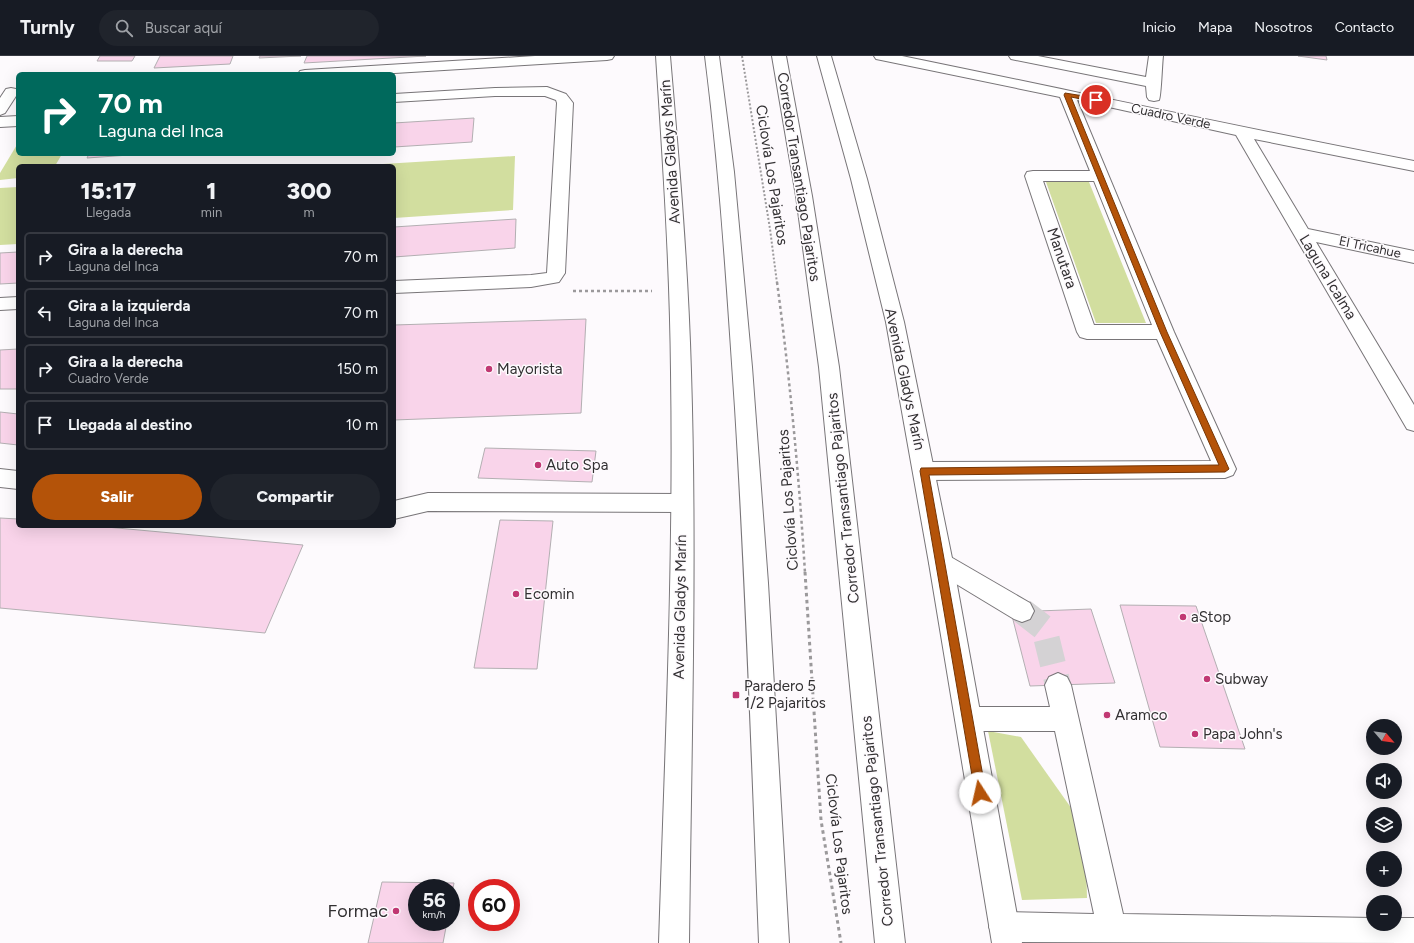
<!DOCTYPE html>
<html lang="es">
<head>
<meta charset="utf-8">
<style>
	:root { --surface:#171b24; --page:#20242c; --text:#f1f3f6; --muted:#9ea1a6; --line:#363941; --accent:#b45309 }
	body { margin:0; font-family:Figtree,sans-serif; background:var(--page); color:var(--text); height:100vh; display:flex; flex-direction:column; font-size:15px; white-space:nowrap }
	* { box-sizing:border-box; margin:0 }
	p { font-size:13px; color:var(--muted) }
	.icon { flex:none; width:22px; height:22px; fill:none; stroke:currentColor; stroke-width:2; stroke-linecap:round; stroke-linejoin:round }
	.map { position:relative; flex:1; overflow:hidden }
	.sheet { position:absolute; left:16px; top:108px; width:380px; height:364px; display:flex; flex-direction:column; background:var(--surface); border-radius:6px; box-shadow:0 4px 16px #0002 }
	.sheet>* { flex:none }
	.top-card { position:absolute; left:16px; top:16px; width:380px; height:84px; border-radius:6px; box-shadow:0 4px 16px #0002; background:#00695c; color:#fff; overflow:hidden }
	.needle { width:26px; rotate:118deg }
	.tools { position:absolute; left:1366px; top:663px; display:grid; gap:8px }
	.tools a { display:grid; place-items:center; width:36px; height:36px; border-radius:50%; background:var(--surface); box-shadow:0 4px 16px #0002; font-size:20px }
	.speed { position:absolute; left:408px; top:823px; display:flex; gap:8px; font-size:20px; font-weight:700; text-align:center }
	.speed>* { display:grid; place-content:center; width:52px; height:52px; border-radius:50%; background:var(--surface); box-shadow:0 4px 16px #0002; line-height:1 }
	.speed small { font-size:10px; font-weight:400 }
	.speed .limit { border:6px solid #d22; background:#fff; color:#111 }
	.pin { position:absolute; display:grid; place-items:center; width:34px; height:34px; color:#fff; margin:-17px; border:2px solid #fff; border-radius:50%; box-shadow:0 1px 4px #0007 }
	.me { position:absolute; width:44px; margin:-22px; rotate:350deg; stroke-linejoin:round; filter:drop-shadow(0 0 3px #0008) }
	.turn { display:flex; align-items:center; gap:14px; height:84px; padding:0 16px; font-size:18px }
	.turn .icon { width:52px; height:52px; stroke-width:2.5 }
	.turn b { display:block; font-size:28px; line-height:34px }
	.eta { display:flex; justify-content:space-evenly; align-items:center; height:68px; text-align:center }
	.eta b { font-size:24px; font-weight:800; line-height:28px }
	.action { display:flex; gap:8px; margin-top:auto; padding:8px 16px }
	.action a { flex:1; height:46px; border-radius:24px; background:var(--accent); color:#fff; font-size:16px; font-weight:800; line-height:46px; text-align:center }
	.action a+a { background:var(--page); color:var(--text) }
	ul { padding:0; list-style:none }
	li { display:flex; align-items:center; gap:12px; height:50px; margin:0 8px 6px; padding:0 8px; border:2px solid var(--line); border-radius:6px }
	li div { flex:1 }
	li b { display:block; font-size:15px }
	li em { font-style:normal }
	header { display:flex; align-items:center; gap:24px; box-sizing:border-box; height:56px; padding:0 20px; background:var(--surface); border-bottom:1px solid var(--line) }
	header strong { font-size:19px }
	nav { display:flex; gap:22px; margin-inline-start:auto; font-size:14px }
	.search { width:280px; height:36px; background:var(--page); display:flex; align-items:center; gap:10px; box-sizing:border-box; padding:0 14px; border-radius:22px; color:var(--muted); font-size:15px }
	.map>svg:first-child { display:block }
</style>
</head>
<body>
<header>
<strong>Turnly</strong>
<div class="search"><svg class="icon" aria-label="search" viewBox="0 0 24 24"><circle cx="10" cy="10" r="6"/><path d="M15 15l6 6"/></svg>Buscar aquí</div>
<nav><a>Inicio</a><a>Mapa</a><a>Nosotros</a><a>Contacto</a></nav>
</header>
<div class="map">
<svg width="1414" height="887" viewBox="0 0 1414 887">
	<rect width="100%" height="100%" fill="#fdfafd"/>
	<g fill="#d2de9f">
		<path d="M18,87V98H62L55,110H18V122L0,124V117Z"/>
		<path d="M515,100L513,154L394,162V110H350Z"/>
		<path d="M1046,126H1089L1146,267H1096Z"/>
		<path d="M18,131V188L0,189V132Z"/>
		<path d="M988,675L1021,681L1079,763L1086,800L1087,842L1022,844Z"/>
	</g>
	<g fill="#f9d4ea" stroke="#b3afb2">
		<path d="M100,0H135L132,5H97Z"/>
		<path d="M160,0H233L230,8L154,12Z"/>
		<path d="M260,0H301L259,2Z"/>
		<path d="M307,0H426L304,7Z"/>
		<path d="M1298,0H1326L1327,4Z"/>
		<path d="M474,62L472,86L394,91V67Z"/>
		<path d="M89,98H143L87,102Z"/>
		<path d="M516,163L515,192L394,201V171Z"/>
		<path d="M18,196V227L0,228V197Z"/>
		<path d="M586,263L581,357L394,364V269Z"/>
		<path d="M18,293V333H0V294Z"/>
		<path d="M0,356L18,358V389L0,387Z"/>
		<path d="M485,392L596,395L592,426L478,422Z"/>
		<path d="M0,462L18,463V470H95L303,489L265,577L0,552Z"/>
		<path d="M500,464L553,465L537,613L474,612Z"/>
		<path d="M1120,549L1196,550L1245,693L1160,691Z"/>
		<path d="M1091,553L1115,627L1030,630L1011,556Z"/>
		<path d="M382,826L454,827L451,843V832H417V866H447L443,887H368Z"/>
	</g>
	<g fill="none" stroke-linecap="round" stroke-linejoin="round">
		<path stroke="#d4d2d4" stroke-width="26" stroke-dasharray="26 13" stroke-linecap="butt" d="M1022,555L1044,572L1058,629"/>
		<g stroke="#787578" stroke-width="2">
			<g id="minor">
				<path d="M535,0H614L612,3L607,4L378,18H298L300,15L305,14Z"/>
				<path d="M705,0H719L734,116L752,311L768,527L789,887H759C752,708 746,530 735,352C727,234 720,117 705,0Z"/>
				<path d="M772,0H786L812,140L839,311L905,887H875L819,311L796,140Z"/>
				<path d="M874,0H902C1073,35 1243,72 1414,105V115L1254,83L1308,173L1414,195V207L1316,186L1414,349V375L1407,373L1236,79L1077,44L1174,276L1236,413L1233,419L1225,422L924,424L916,421L913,415L916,409L924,406L1211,405L1157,283H1087L1080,281L1077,276L1025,120L1027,116L1033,115H1090L1060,41L881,4L876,3ZM1043,125H1094L1152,269H1094Z"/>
				<path d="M1009,0H1038L1146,21L1149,0H1163C1162,7 1161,42 1159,44L1154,45L1149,44L1147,41L1146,30L1011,3Z"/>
				<path d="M547,31L566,38L573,47L565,217L559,226L531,231L394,237V225L531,219L547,217L557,47L556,44L545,40H495L394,46V38L495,32Z"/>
				<path d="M11,32L16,33L18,37L5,57L0,59V42L6,33Z"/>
				<path d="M18,60V70L0,71V61Z"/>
				<path d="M18,241V253L0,254V242Z"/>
				<path d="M0,413L18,415V433L0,431Z"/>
				<path d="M428,437L682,438L690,441L693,447L690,453L682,456L428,455L394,463V445Z"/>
				<path d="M941,497L949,500L1030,547L1034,555L1030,563L1022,566L1014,563L933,514L929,507L933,500Z"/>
				<path d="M1058,617L1067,621L1071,629L1123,858L1373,862V868H1395V862H1414V887L1004,886L994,881L989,871L994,861L1004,856L1094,858L1055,675H968L959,672L955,663L959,654L968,651H1050L1045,629L1049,621Z"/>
			</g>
		</g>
		<g stroke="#787578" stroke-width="2">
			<g id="major">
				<path d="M656,0H670C679,105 688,210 691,316C697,506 691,697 689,887H659C665,697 674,507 671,316C670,211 663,105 656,0Z"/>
				<path d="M817,0H831L867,123L904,266L953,507L1022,887H992L929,507L886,266L851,123Z"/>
			</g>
		</g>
		<path stroke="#9b999b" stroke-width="2" stroke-dasharray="2 2" stroke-linecap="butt" d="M742,0L770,173L777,227"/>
		<g stroke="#9b999b" stroke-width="2.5" stroke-dasharray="3 3" stroke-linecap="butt">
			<path d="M777,226C790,323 799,420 805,517"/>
			<path d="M573,235H652"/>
		</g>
		<path stroke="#9b999b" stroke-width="3" stroke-dasharray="3.5 3.5" stroke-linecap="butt" d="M805,516L821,764L841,887"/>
		<use href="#minor" fill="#fff" fill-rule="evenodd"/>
		<use href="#major" fill="#fff" fill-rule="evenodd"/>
	</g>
	<path fill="#b45309" stroke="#753606" d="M1065,37L1096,42L1100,44L1096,46L1071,41L1167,276L1229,413L1225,416L929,419L986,737L984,741L980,743L977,741L975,737L920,415L921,412L1219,409L1160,276L1064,39Z"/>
	<g fill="#c13873" stroke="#fdfafd" stroke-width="1.5">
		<circle cx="489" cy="313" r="4"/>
		<circle cx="538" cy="409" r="4"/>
		<circle cx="516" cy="538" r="4"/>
		<circle cx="1183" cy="561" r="4"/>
		<circle cx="1207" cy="623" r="4"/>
		<rect x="732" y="635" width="8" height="8" rx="2"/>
		<circle cx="1107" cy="659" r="4"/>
		<circle cx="1195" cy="678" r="4"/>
		<circle cx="396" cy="855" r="4"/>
	</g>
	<g text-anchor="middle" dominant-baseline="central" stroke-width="3" stroke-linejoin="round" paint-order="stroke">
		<g font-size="13" fill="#323032" stroke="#fdfafd">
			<text transform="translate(1171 60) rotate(12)">Cuadro Verde</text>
			<text transform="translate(1370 191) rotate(12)">El Tricahue</text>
		</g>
		<g font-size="15" fill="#323032" stroke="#fdfafd">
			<text transform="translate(670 96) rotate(-94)">Avenida Gladys Marín</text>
			<text transform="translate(772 119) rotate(81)">Ciclovía Los Pajaritos</text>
			<text transform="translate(799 121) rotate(81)">Corredor Transantiago Pajaritos</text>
			<text transform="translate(1062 202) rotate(71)">Manutara</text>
			<text transform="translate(1328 221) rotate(59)">Laguna Icalma</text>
			<text transform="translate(905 323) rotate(78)">Avenida Gladys Marín</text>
			<text transform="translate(843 442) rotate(-96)">Corredor Transantiago Pajaritos</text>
			<text transform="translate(788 444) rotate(-94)">Ciclovía Los Pajaritos</text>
			<text transform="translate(680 551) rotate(-89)">Avenida Gladys Marín</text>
			<text transform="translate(877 765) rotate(-96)">Corredor Transantiago Pajaritos</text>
			<text transform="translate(839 788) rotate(83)">Ciclovía Los Pajaritos</text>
		</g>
		<g font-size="15" fill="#323032" stroke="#fdfafd" text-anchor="start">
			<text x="497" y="313">Mayorista</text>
			<text x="546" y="409">Auto Spa</text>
			<text x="524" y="538">Ecomin</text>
			<text x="1191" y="561">aStop</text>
			<text x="1215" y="623">Subway</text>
			<text x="744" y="630">Paradero 5<tspan x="744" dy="17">1/2 Pajaritos</tspan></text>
			<text x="1115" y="659">Aramco</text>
			<text x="1203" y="678">Papa John's</text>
		</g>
		<g font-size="18" fill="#323032" stroke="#fdfafd" text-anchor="end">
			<text x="388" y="855">Formac</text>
		</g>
	</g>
</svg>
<div class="tools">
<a><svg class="needle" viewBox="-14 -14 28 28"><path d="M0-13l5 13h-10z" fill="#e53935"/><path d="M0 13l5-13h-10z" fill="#9ea1a6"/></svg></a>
<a><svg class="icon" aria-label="sound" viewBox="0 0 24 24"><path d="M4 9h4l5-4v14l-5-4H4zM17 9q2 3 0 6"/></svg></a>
<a><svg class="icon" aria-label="layers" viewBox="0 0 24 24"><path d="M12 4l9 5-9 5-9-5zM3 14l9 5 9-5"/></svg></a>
<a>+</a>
<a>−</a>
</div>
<div class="speed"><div>56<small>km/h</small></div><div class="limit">60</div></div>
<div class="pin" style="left:1096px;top:44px;background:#d93025"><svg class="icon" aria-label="arrive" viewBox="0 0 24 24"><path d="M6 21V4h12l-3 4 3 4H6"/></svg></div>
<svg class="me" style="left:980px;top:737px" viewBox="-20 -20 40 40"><circle r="19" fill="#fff"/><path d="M0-13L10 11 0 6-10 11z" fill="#b45309"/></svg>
<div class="top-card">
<div class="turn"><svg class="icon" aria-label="right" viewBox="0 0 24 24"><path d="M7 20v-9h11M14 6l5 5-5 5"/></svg><div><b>70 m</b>Laguna del Inca</div></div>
</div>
<section class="sheet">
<div class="eta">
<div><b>15:17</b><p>Llegada</p></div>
<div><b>1</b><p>min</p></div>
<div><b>300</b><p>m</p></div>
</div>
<ul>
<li><svg class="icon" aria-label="right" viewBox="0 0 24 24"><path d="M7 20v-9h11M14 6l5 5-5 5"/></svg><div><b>Gira a la derecha</b><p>Laguna del Inca</p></div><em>70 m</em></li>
<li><svg class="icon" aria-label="left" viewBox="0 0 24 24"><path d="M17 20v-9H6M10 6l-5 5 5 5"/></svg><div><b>Gira a la izquierda</b><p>Laguna del Inca</p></div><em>70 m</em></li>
<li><svg class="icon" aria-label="right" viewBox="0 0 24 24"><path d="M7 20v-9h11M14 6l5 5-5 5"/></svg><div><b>Gira a la derecha</b><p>Cuadro Verde</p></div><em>150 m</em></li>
<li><svg class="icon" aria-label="arrive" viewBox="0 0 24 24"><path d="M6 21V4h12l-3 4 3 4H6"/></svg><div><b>Llegada al destino</b></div><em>10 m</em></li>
</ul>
<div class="action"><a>Salir</a><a>Compartir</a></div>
</section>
</div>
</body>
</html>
